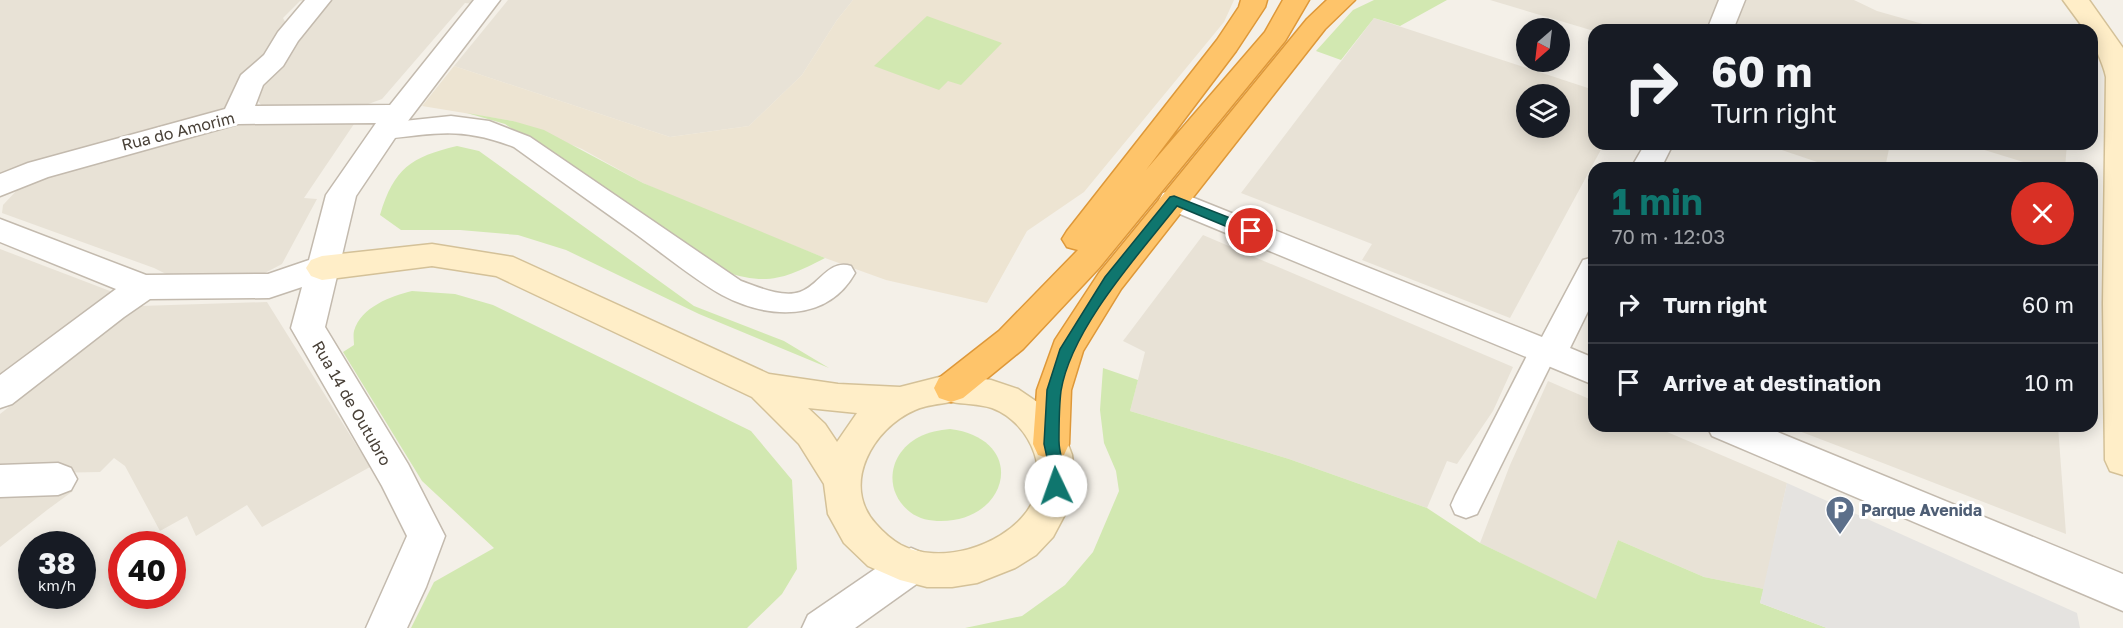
<!DOCTYPE html>
<html lang="en">
<head>
<meta charset="utf-8">
<style>
	:root { --surface:#171b24; --page:#242831; --text:#f1f3f6; --muted:#9ea1a6; --line:#363941; --accent:#0f766e }
	body { margin:0; font-family:"Golos Text",sans-serif; background:var(--page); color:var(--text); height:100vh; display:flex; flex-direction:column; font-size:22px; white-space:nowrap }
	* { box-sizing:border-box; margin:0 }
	p { font-size:20px; color:var(--muted) }
	.icon { flex:none; width:33px; height:33px; fill:none; stroke:currentColor; stroke-width:2; stroke-linecap:round; stroke-linejoin:round }
	.map { position:relative; flex:1; overflow:hidden }
	.details { position:absolute; left:1588px; top:162px; width:510px; height:270px; display:flex; flex-direction:column; background:var(--surface); border-radius:18px; box-shadow:0 3px 15px #0003 }
	.details>* { flex:none }
	.hud { position:absolute; left:1588px; top:24px; width:510px; height:126px; border-radius:18px; box-shadow:0 3px 15px #0003; background:#171b24; color:var(--text); overflow:hidden }
	.needle { width:39px; rotate:208deg }
	.controls { position:absolute; left:1516px; top:18px; display:grid; gap:12px }
	.controls a { display:grid; place-items:center; width:54px; height:54px; border-radius:50%; background:var(--surface); box-shadow:0 3px 15px #0003; font-size:30px }
	.speed { position:absolute; left:18px; top:531px; display:flex; gap:12px; font-size:30px; font-weight:700; text-align:center }
	.speed>* { display:grid; place-content:center; width:78px; height:78px; border-radius:50%; background:var(--surface); box-shadow:0 3px 15px #0003; line-height:1 }
	.speed small { font-size:15px; font-weight:400 }
	.speed .limit { border:9px solid #d22; background:#fff; color:#111 }
	.pin { position:absolute; display:grid; place-items:center; width:51px; height:51px; color:#fff; margin:-26px; border:3px solid #fff; border-radius:50%; box-shadow:0 2px 6px #0007 }
	.me { position:absolute; width:66px; margin:-33px; rotate:357deg; stroke-linejoin:round; filter:drop-shadow(0 0 4px #0008) }
	.turn { display:flex; align-items:center; gap:21px; height:126px; padding:0 24px; font-size:27px }
	.turn .icon { width:78px; height:78px; stroke-width:2.5 }
	.turn b { display:block; font-size:42px; line-height:51px }
	.round { display:grid; place-items:center; flex:none; width:63px; height:63px; border-radius:32px; background:var(--page) }
	.headline { display:flex; align-items:center; justify-content:space-between; height:102px; padding:0 24px }
	h1 { font-size:36px; font-weight:700; line-height:45px; color:var(--accent) }
	ul { padding:0; list-style:none }
	li { display:flex; align-items:center; gap:18px; height:78px; padding:0 24px; border-top:2px solid var(--line) }
	li div { flex:1 }
	li b { display:block; font-size:22px }
	li em { font-style:normal }
	.map>svg:first-child { display:block }
</style>
</head>
<body>
<div class="map">
<svg width="2123" height="628" viewBox="0 0 2123 628">
	<rect width="100%" height="100%" fill="#f4f0e8"/>
	<g fill="#e8e2d6" fill-rule="evenodd">
		<path d="M0,0H307L300,1L283,18L288,27L227,114L0,177Z"/>
		<path d="M331,0H477L474,4L465,3L382,99L363,106H262L255,97L293,44Z"/>
		<path d="M508,0H853L837,20L802,75L749,126L670,137L454,66Z"/>
		<path d="M1490,0H1854L1877,11L1944,30L1594,31Z"/>
		<path d="M1374,18L1594,90V144H1604L1510,318L1362,260L1372,244L1241,193ZM1527,94H1560V128H1527Z"/>
		<path d="M266,119L354,124L304,198L317,199L282,264L261,275L172,277L154,268L2,213L3,205L18,189L38,179L235,124Z"/>
		<path d="M1764,144H1890L1885,168H1835Z"/>
		<path d="M1965,144H2067L2065,168H2043Z"/>
		<path d="M1203,235L1513,367L1493,411L1457,464L1447,461L1427,508L1289,459L1130,411L1145,352L1123,341Z"/>
		<path d="M0,249L110,291V297L0,384Z"/>
		<path d="M267,302L370,467L262,527L247,505L196,536L187,516L160,531L125,466L114,458L100,472L0,474V414L129,312L140,306Z"/>
		<path d="M1548,381L1594,401V426H1653L1787,483L1764,589L1704,577L1618,540L1596,600L1480,543L1510,465Z"/>
		<path d="M1786,426H2058L2066,534L1888,465Z"/>
		<path d="M73,491L47,510L0,547V493Z"/>
	</g>
	<path fill="#ede4d2" d="M853,0H1234L1224,22L1084,192L1027,231L987,303L886,280L825,258L683,201L643,183L582,149L513,121L422,106L454,66L670,137L749,126L802,75L837,20Z"/>
	<g fill="#d2e8b1">
		<path d="M1374,0H1447L1400,26L1374,18L1341,60L1316,51L1353,10Z"/>
		<path d="M927,16L1002,43L961,85L948,81L939,90L874,66Z"/>
		<path d="M467,113L513,121L544,130L643,183L825,258C784,279 768,286 722,271L505,124Z"/>
		<path d="M457,146L479,151L694,306L784,341L829,368L699,314L566,250L518,235L460,230H401L380,215C394,168 411,157 457,146Z"/>
		<path d="M412,291L455,294L493,305L751,431L792,480L797,569L782,594L747,628H411L434,582L494,548L422,481L343,352L354,345C354,341 353,335 354,331C361,307 391,296 412,291Z"/>
		<path d="M1103,368L1138,380L1130,411L1289,459L1427,508L1480,543L1596,599L1618,540L1704,577L1764,589L1760,603L1827,628H965L1022,616L1065,585L1093,552L1119,491L1116,471L1104,443L1100,410Z"/>
		<path d="M950,429C1028,439 1010,521 941,521C930,521 919,519 910,512C883,491 888,453 919,437C929,432 939,430 950,429Z"/>
	</g>
	<path fill="#e5e3e0" d="M1787,483L2077,613L2080,628H1827L1760,603Z"/>
	<g fill="none" stroke-linecap="round" stroke-linejoin="round">
		<g stroke="#c3baae" stroke-width="3">
			<g id="lane">
				<path d="M451,116L489,121L530,137L741,281C758,287 782,298 800,292C820,285 828,259 851,266L855,273C827,323 767,319 722,295C692,278 661,252 633,232C593,204 553,175 514,147C462,127 438,133 385,139L377,136L373,131L377,126L385,123Z"/>
				<path d="M1543,341L1553,344L1557,352L1477,514L1466,518L1455,514L1451,505L1455,496L1533,344Z"/>
			</g>
		</g>
		<g stroke="#c3baae" stroke-width="3">
			<g id="street">
				<path d="M305,0H331L298,41L283,66L263,85L255,106L390,105L474,0H500L395,138L356,196L325,327L408,464L445,536L426,587L407,628H366L407,536L382,486L291,328L302,287L269,298L150,299L124,317L12,404L0,408V375L116,289L0,242V219L146,275L268,274L309,260L326,195L376,123L238,124L48,177L0,196V174L28,163L225,109L241,75L264,55L278,32Z"/>
				<path d="M1719,0H1745L1733,30H1707Z"/>
				<path d="M1645,144H1673L1661,168H1631Z"/>
				<path d="M1174,190L1542,337L1583,260L1594,257V299L1570,348L1594,358V385L1163,207L1159,200L1163,193Z"/>
				<path d="M1707,426H1763L2123,574V611L1712,436Z"/>
				<path d="M58,463L71,468L77,479L71,490L58,495L0,497V465Z"/>
				<path d="M911,548L925,554L931,566L925,578L855,628H802L808,615L897,554Z"/>
			</g>
		</g>
		<g stroke="#d4c198" stroke-width="3">
			<g id="secondary">
				<path d="M2063,0H2089L2123,48V475L2110,471L2105,460L2103,304L2106,77C2103,61 2092,46 2092,30H2085Z"/>
				<path d="M432,244L513,257L769,374L838,384L900,387L951,374L991,380L1018,389L1046,408L1057,421L1066,439L1072,455L1075,481L1070,505L1053,537L1036,555L1015,568L977,583L952,587H927L900,580L868,566L844,543L828,514L824,484L799,444L752,397L496,276L432,266L322,280L311,276L306,268L311,260L322,256ZM951,402C964,404 979,404 992,408C1032,423 1054,478 1025,514C999,547 940,565 901,545C892,540 883,532 876,524C840,485 873,428 915,410C926,405 939,404 951,402ZM808,408L857,413L837,442L825,424Z"/>
			</g>
		</g>
		<g stroke="#de9839" stroke-width="3">
			<g id="highway">
				<path d="M1241,0H1267L1265,7L1236,51L1146,170L1265,32L1283,0H1309L1285,41L1099,268L1023,349L963,398L951,402L939,398L934,388L939,378L999,331L1078,250L1067,247L1062,239L1067,231L1217,40L1239,7Z"/>
				<path d="M1327,0H1355L1325,29L1121,289L1083,351L1071,390L1069,444L1064,455L1051,459L1038,455L1033,444L1037,390L1055,340L1099,273L1307,19Z"/>
			</g>
		</g>
		<use href="#lane" fill="#fff" fill-rule="evenodd"/>
		<use href="#street" fill="#fff" fill-rule="evenodd"/>
		<use href="#secondary" fill="#ffeec8" fill-rule="evenodd"/>
		<use href="#highway" fill="#fec46a" fill-rule="evenodd"/>
	</g>
	<path fill="#0f766e" stroke="#0a4d48" stroke-width="1.5" d="M1174,196L1256,228L1258,231L1251,236L1247,235L1177,206C1138,255 1071,329 1061,391C1059,407 1059,425 1059,441C1059,459 1070,473 1061,490L1056,492L1050,490L1048,486L1050,471L1044,444L1047,390L1060,349L1105,277L1170,197Z"/>
	<defs>
		<g id="parking-pin" transform="scale(1.5)"><path d="M0 17L-7.5 6A9.5 9.5 0 1 1 7.5 6Z" fill="#5c6f8a" stroke="#fff"/><path d="M-3.5-5.5H1a3.5 3.5 0 0 1 0 7H-1V5.5H-3.5ZM-1-3.4V-.6H.8a1.4 1.4 0 0 0 0-2.8Z" fill="#fff"/></g>
	</defs>
	<g fill-rule="evenodd">
		<use href="#parking-pin" x="1840" y="510"/>
	</g>
	<g text-anchor="middle" dominant-baseline="central" stroke-width="6" stroke-linejoin="round" paint-order="stroke">
		<g font-size="16" fill="#484037" stroke="#fff">
			<text transform="translate(178 131) rotate(-14)">Rua do Amorim</text>
			<text transform="translate(352 403) rotate(60)">Rua 14 de Outubro</text>
		</g>
		<g font-size="16" font-weight="bold" fill="#4e5e75" stroke="#fff" text-anchor="start">
			<text x="1861" y="510">Parque Avenida</text>
		</g>
	</g>
</svg>
<div class="controls">
<a><svg class="needle" viewBox="-14 -14 28 28"><path d="M0-13l5 13h-10z" fill="#e53935"/><path d="M0 13l5-13h-10z" fill="#9ea1a6"/></svg></a>
<a><svg class="icon" aria-label="layers" viewBox="0 0 24 24"><path d="M12 4l9 5-9 5-9-5zM3 14l9 5 9-5"/></svg></a>
</div>
<div class="speed"><div>38<small>km/h</small></div><div class="limit">40</div></div>
<div class="pin" style="left:1251px;top:231px;background:#d93025"><svg class="icon" aria-label="arrive" viewBox="0 0 24 24"><path d="M6 21V4h12l-3 4 3 4H6"/></svg></div>
<svg class="me" style="left:1056px;top:486px" viewBox="-20 -20 40 40"><circle r="19" fill="#fff"/><path d="M0-13L10 11 0 6-10 11z" fill="#0f766e"/></svg>
<div class="hud">
<div class="turn"><svg class="icon" aria-label="right" viewBox="0 0 24 24"><path d="M7 20v-9h11M14 6l5 5-5 5"/></svg><div><b>60 m</b>Turn right</div></div>
</div>
<section class="details">
<div class="headline"><div><h1>1 min</h1><p>70 m · 12:03</p></div><a class="round" style="background:#d93025;color:#fff"><svg class="icon" aria-label="close" viewBox="0 0 24 24"><path d="M6 6l12 12M18 6L6 18"/></svg></a></div>
<ul>
<li><svg class="icon" aria-label="right" viewBox="0 0 24 24"><path d="M7 20v-9h11M14 6l5 5-5 5"/></svg><div><b>Turn right</b></div><em>60 m</em></li>
<li><svg class="icon" aria-label="arrive" viewBox="0 0 24 24"><path d="M6 21V4h12l-3 4 3 4H6"/></svg><div><b>Arrive at destination</b></div><em>10 m</em></li>
</ul>
</section>
</div>
</body>
</html>
